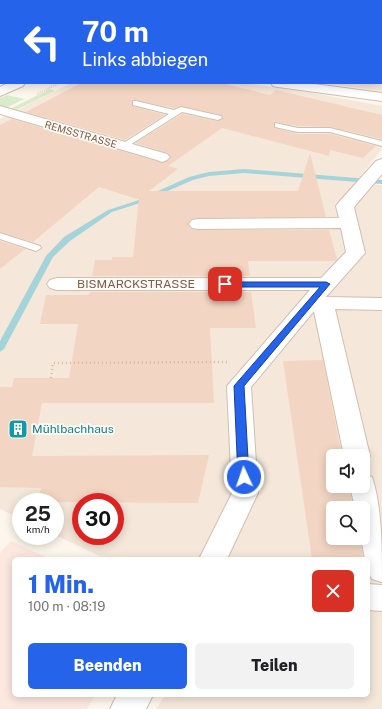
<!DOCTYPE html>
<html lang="de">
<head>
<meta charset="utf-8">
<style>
	:root { --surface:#fff; --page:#f2f2f2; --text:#202124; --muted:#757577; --accent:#2563eb }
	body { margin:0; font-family:"Public Sans",sans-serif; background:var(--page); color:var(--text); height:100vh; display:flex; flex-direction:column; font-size:15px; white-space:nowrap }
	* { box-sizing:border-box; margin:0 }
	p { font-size:13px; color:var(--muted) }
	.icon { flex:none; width:22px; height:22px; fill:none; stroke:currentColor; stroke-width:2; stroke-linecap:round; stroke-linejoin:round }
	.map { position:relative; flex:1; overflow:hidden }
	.drawer { position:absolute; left:12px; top:557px; width:358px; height:140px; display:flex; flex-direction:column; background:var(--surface); border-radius:6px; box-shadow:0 2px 10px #0003 }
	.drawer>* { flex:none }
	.top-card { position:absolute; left:0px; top:0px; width:382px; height:84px; box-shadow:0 2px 10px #0003; background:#2563eb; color:#fff; overflow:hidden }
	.controls { position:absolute; left:326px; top:449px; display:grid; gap:8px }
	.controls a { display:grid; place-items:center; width:44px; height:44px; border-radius:6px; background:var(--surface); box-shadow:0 2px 10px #0003; font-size:20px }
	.speed { position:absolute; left:12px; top:493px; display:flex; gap:8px; font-size:20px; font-weight:700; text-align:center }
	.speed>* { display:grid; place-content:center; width:52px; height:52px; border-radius:50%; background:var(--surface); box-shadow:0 2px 10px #0003; line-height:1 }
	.speed small { font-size:10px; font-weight:400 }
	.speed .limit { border:6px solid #d22; background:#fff; color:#111 }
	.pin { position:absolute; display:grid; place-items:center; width:34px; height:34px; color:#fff; margin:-17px; border-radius:8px; box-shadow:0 2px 6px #0006 }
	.me { position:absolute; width:44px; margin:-22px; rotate:357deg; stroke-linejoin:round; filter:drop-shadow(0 0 3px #0008) }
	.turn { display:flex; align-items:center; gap:14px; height:84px; padding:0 16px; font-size:18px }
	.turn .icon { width:52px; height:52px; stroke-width:2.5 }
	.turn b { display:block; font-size:28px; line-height:34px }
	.round { display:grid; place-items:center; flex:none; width:42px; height:42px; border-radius:6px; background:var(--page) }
	.head { display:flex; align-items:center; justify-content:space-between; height:68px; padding:0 16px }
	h1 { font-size:24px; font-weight:800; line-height:30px; color:var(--accent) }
	.button { display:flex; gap:8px; margin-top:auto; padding:8px 16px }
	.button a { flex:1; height:46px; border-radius:6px; background:var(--accent); color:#fff; font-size:16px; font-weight:800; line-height:46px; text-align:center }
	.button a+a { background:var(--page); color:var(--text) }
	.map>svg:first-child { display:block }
</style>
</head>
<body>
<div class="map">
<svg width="382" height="709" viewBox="0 0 382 709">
	<rect width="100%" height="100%" fill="#fdf6ec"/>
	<g fill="#f5e8da" fill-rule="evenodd">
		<path d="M381,67L382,91L319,83H381Z"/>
		<path d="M71,83H243L313,93L382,106V149L355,183L382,185V709H156L165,695H368V559H106L55,535V502H21V519L0,509V119ZM333,456H363V486H333ZM81,502H115V536H81ZM333,508H363V538H333Z"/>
	</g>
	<path fill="#fde8e0" d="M11,541L50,559H14V695H95L87,709H0V553Z"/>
	<g fill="#d8ecc9">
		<path d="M49,0H382V8L381,1H42Z"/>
		<path d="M50,89L55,91L16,110L10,109Z"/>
		<path d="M7,95L24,99L6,108L0,106V98Z"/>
	</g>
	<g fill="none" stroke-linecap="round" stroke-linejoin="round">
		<path fill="#a5d3da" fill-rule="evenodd" d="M244,169L382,180V184L244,173L209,176L193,180L140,203L112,212L70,241L53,257L4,349L0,352V341L46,256L64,237L108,210L136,201L189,177L209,172Z"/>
	</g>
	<g fill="#f3d5c3">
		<path d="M81,83H221L270,95L276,90L382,115V139L330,127L298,126L275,122L274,123L275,128L298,134H330L376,146L363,158L330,150L329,156L222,128L168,166L178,169L149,191H298L310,153L326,217L198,218L191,219L188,224L191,229L198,230H329L337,259L336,261H248L250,276H92L95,260H112V257H133L139,198L137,199L99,187L33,242L0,232V125L12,119L163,163L171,158L168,153L135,143L182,114L218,121L223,118L221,115L181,106L174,108L133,100L132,101L133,106L165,115L125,140L26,112Z"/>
		<path d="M0,241L25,249L0,269Z"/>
		<path d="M90,292H251L256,328H210L214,403H42L32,456L209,455L198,503L38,502L41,488L0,487V387H12L14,378H69L78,324H40L46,295H89Z"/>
		<path d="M323,360L342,456H333V486H349L353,508H333V538H360L363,559H312L283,361Z"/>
	</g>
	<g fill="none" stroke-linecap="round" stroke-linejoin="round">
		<g stroke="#d1beb0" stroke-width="2">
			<g id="service">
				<rect x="0" y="66" width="1" height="4"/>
				<path d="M133,101H136L174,110L181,107L221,116L222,118L218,120L182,112L125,148L121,146L122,144L169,114L133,105Z"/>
				<path d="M275,123L298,128H330L382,141V146L330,132H298L275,127Z"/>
				<path d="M0,233L40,246L41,248L36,251L0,239Z"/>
			</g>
		</g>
		<g stroke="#d1beb0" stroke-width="2">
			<g id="minor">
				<path d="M8,83H25L23,86L0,96V87Z"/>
				<path d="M271,83H307L382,93V101L278,87L273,86Z"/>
				<path d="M0,106L167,154L170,157L167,160L162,162L157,160L0,114Z"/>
				<path d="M382,159V174L354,207L365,253L326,297L382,298V310L335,309L370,456L366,463L363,464V456H344L314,311L251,387L258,493L227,559H199L232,493L227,386L310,290H57L50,288L47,284L50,280L57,278H321L346,252L341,228L198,229L192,228L189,224L192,220L198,219L339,218L336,206L339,202L376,161Z"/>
				<path d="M363,474L372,477C382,506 382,550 382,582L372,579L368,571V559H365L361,538H363V508H355L350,486H363Z"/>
				<path d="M368,584L382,585V611L368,610Z"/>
				<path d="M117,695H153L146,709H110Z"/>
			</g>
		</g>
		<g stroke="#d9b8a5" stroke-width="1.5" stroke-dasharray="0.5 1.5" stroke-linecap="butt">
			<path d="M27,1L34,0"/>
			<path d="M37,94L59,83"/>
		</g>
		<path stroke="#d9b8a5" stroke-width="2.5" stroke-dasharray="1 3" stroke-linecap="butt" d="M51,378L53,363L227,362"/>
		<use href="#service" fill="#fff" fill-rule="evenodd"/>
		<use href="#minor" fill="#fff" fill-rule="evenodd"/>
	</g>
	<path fill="#2563eb" stroke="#184099" d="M223,282H326L330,284L244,386L249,477L248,480L244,482L240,480L238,477L234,386L320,287H225L221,284Z"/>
	<defs>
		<g id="building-square" transform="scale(1)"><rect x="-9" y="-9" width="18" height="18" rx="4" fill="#0f9aa8" stroke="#fffaf3"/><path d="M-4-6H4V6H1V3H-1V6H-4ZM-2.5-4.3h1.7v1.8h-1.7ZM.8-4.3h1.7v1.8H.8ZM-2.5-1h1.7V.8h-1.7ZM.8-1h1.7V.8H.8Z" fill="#fff"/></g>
	</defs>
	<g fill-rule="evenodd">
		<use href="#building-square" x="18" y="429"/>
	</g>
	<g text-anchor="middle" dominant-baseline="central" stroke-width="3.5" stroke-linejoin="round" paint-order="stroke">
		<g font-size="10" fill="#7a5c4d" stroke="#fffaf3">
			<text transform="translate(81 134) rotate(16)">REMSSTRASSE</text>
		</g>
		<g font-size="12" fill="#7a5c4d" stroke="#fffaf3">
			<text x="136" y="284">BISMARCKSTRASSE</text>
		</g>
		<g font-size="12" fill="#0d838f" stroke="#fffaf3" text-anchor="start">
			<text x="32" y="429">Mühlbachhaus</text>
		</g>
	</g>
</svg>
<div class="controls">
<a><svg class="icon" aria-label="sound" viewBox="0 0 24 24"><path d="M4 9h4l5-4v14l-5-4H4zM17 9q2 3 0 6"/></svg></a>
<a><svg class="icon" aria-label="search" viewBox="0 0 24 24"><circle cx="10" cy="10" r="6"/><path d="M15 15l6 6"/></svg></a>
</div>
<div class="speed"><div>25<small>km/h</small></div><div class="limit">30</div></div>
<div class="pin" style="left:225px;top:284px;background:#d93025"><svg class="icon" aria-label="arrive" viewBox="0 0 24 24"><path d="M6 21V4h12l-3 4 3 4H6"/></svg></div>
<svg class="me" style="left:244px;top:477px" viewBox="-20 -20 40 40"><circle r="17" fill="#2563eb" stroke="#fff" stroke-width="3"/><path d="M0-11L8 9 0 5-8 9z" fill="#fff"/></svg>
<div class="top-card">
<div class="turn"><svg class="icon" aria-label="left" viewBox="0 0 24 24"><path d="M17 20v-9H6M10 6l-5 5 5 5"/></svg><div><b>70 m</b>Links abbiegen</div></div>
</div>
<section class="drawer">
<div class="head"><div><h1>1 Min.</h1><p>100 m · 08:19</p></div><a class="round" style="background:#d93025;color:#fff"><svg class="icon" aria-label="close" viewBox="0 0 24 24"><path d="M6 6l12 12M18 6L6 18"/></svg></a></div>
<div class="button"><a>Beenden</a><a>Teilen</a></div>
</section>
</div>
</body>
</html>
